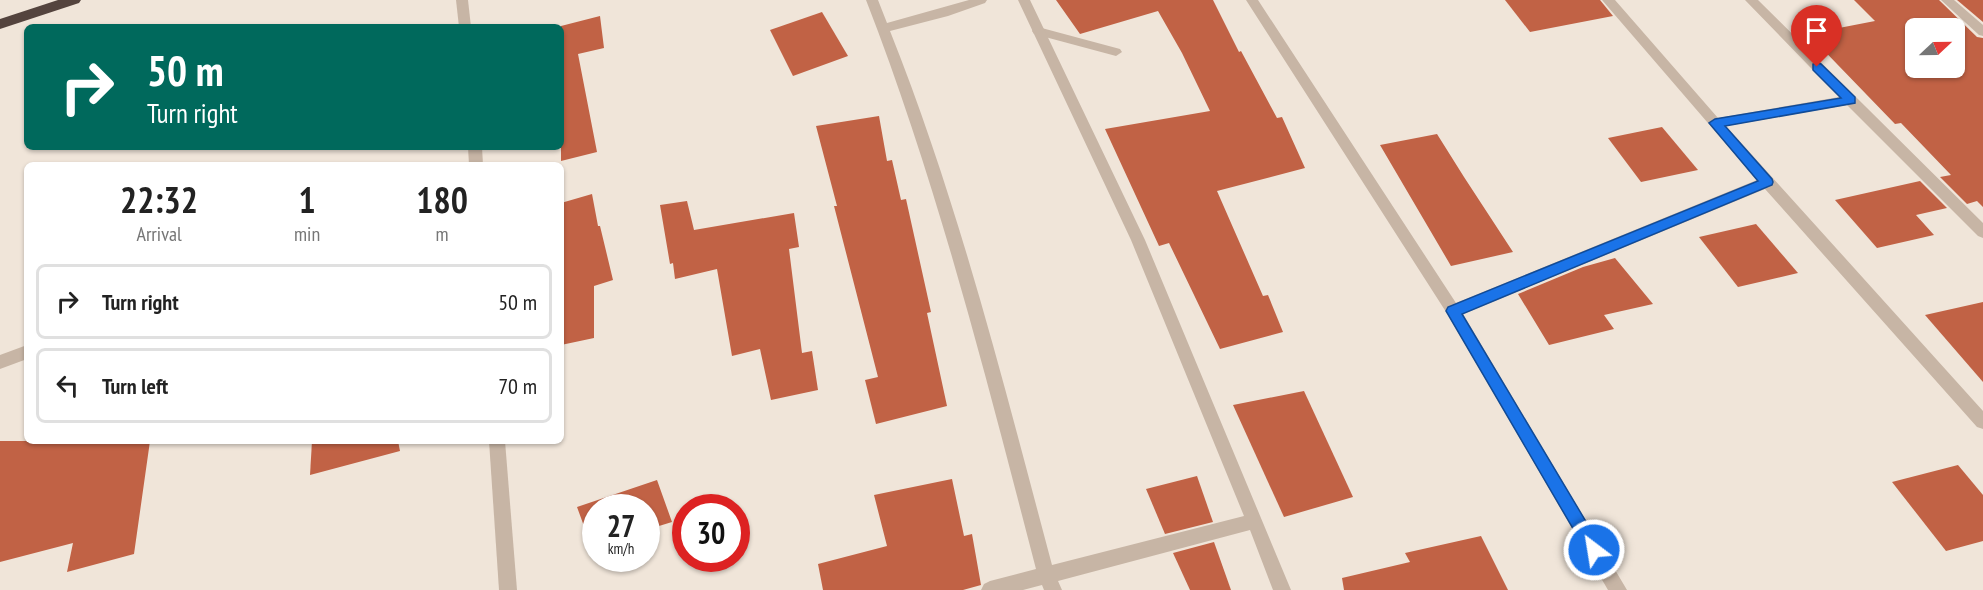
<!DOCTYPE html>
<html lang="en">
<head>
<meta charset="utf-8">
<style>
	:root { --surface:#fff; --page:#f2f2f2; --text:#222; --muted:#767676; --line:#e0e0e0 }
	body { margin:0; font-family:"PT Sans Narrow",sans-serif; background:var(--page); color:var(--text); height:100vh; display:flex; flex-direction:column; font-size:22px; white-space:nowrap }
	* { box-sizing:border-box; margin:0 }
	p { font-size:20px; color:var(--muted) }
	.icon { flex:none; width:33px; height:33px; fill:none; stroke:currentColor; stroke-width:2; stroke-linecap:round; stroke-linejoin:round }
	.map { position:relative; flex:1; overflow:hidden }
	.details { position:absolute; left:24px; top:162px; width:540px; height:282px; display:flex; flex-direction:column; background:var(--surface); border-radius:9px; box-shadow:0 2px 4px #0004 }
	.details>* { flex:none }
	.top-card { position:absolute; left:24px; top:24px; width:540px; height:126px; border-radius:9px; box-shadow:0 2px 4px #0004; background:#00695c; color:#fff; overflow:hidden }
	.needle { width:39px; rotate:68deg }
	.fabs { position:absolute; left:1905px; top:18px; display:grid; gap:12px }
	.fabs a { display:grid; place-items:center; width:60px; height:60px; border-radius:9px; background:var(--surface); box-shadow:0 2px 4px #0004; font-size:30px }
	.speed { position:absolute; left:582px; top:494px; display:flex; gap:12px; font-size:30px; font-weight:700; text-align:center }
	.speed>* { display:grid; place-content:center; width:78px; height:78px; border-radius:50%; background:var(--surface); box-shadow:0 2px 4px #0004; line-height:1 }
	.speed small { font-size:15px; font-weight:400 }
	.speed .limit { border:9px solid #d22; background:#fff; color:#111 }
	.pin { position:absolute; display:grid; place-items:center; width:51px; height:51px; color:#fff; margin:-62px -26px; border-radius:50% 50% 50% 0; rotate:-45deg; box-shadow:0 0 6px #0007 }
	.pin .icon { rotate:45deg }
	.me { position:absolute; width:66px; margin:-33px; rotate:329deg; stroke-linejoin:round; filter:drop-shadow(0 0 4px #0008) }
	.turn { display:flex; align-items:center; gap:21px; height:126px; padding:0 24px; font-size:27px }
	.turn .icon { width:78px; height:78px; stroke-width:2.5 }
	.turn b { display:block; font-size:42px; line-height:51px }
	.eta { display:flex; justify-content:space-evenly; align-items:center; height:102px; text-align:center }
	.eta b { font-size:36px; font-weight:600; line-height:42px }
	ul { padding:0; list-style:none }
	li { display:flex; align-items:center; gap:18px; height:75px; margin:0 12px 9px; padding:0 12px; border:3px solid var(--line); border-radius:9px }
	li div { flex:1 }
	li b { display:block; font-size:22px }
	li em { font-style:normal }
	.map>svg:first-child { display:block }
</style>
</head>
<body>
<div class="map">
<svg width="1983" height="590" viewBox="0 0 1983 590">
	<rect width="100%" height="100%" fill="#f0e5d9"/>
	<g fill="#c16245" fill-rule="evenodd">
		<path d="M1056,0H1213L1239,52L1241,51L1277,118L1282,117L1305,168L1217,191L1263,296L1268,295L1283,332L1220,349L1169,243L1159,246L1105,129L1210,111L1182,53L1158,11L1080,34Z"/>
		<path d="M1505,0H1600L1613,16L1530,32Z"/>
		<path d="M1854,0H1939L1977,37L1983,38V207L1977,201L1967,204L1940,177L1951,175L1901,123L1895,124L1808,34L1875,21ZM1916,28H1954V68H1916Z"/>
		<path d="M1957,0H1983V22Z"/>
		<path d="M822,12L848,56L793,76L770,30Z"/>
		<path d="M600,16L604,48L578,54L597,152L561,161V26Z"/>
		<path d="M879,116L887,161L892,160L901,200L906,199L931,312L927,313L947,406L876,424L865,380L878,377L834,206H837L816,126Z"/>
		<path d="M1662,127L1698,170L1641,182L1608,138Z"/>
		<path d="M1437,134L1464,177L1513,252L1451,266L1380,145Z"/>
		<path d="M1920,181L1947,208L1916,215L1934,235L1877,248L1835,200Z"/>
		<path d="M592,194L598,226H600L613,280L594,286V338L561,345V203Z"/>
		<path d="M687,201L694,230L794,213L799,247L789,249L802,353L812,351L818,390L771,400L760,349L732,356L717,269L675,279L673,263L670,264L660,205Z"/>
		<path d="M1756,224L1798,273L1738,287L1699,237Z"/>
		<path d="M1615,258L1653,304L1604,315L1614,329L1549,345L1518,294L1583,267Z"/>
		<path d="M1983,302V382L1925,315Z"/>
		<path d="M1304,391L1353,497L1284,517L1233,405Z"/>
		<path d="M0,441H150L134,554L67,572L73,543L0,562Z"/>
		<path d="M312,441H398L400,451L310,475Z"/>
		<path d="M1958,465L1983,495V541L1946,551L1892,482Z"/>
		<path d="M1197,476L1213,522L1165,534L1146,489Z"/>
		<path d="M952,479L964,536L972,534L981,585L963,590H823L818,564L887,546L874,495Z"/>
		<path d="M657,480L672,522L646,530V507H596V547L592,548L577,507Z"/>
		<path d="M1481,536L1508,590H1344L1342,578L1410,562L1405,553Z"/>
		<path d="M1214,542L1231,590H1190L1173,553Z"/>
	</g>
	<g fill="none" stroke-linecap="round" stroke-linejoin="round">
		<path fill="#c7b5a5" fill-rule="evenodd" d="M1038,27L1120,49L1122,52L1116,56L1034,34L1032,31L1034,28Z"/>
		<g fill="#c7b5a5" fill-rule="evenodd">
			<path d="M456,0H468L471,27H459Z"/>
			<path d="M866,0H878L887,23L969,0H987L985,3L948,16L890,31C959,204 1004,385 1052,565L1244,516L1131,240L1018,0H1030L1145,240L1291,590H1273L1250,530L1058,581L1062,590H1044L1042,585L1023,590H981L984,584L990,581L1036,569C986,377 938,185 866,0Z"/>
			<path d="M1246,0H1258L1456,303L1757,180L1602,0H1615L1718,118L1839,97L1745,0H1758L1983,223V238L1978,236L1847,105L1726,126L1983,411V429L1977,427L1765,189L1463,314L1627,590H1608L1448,315Z"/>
			<path d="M1941,0H1954L1983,25V36L1979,35Z"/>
			<path d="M468,147H482L483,165H469Z"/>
			<path d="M27,345V359L0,369V355Z"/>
			<path d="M489,441H505L517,590H499Z"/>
		</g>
		<path fill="#54443e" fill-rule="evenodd" d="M58,0H81L79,3L0,29V19Z"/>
	</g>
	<path fill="#1a73e8" stroke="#114b97" stroke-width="1.5" d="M1817,63L1821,64L1855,97V103L1725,126L1772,179L1773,182L1772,185L1462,314L1600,545L1602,550L1600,556L1594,558L1589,556L1446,311L1448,307L1758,181L1709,123L1715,119L1841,98L1813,70V64Z"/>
</svg>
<div class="fabs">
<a><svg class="needle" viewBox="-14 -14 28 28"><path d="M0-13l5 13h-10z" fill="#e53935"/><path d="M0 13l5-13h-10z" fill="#767676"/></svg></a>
</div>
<div class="speed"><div>27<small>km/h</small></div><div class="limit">30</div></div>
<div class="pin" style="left:1817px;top:67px;background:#d93025"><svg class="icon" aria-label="arrive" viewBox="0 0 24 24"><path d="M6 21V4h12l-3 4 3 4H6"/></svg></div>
<svg class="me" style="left:1594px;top:550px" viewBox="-20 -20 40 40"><circle r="17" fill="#1a73e8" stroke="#fff" stroke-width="3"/><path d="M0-11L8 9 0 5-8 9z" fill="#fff"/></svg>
<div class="top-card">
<div class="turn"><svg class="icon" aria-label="right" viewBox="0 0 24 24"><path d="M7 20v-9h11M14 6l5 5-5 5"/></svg><div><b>50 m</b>Turn right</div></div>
</div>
<section class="details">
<div class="eta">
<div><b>22:32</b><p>Arrival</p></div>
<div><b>1</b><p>min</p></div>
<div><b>180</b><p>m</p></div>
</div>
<ul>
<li><svg class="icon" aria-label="right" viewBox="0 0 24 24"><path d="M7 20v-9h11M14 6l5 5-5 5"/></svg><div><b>Turn right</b></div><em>50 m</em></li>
<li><svg class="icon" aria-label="left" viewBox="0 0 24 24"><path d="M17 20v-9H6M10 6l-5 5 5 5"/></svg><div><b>Turn left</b></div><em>70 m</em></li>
</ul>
</section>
</div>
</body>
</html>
